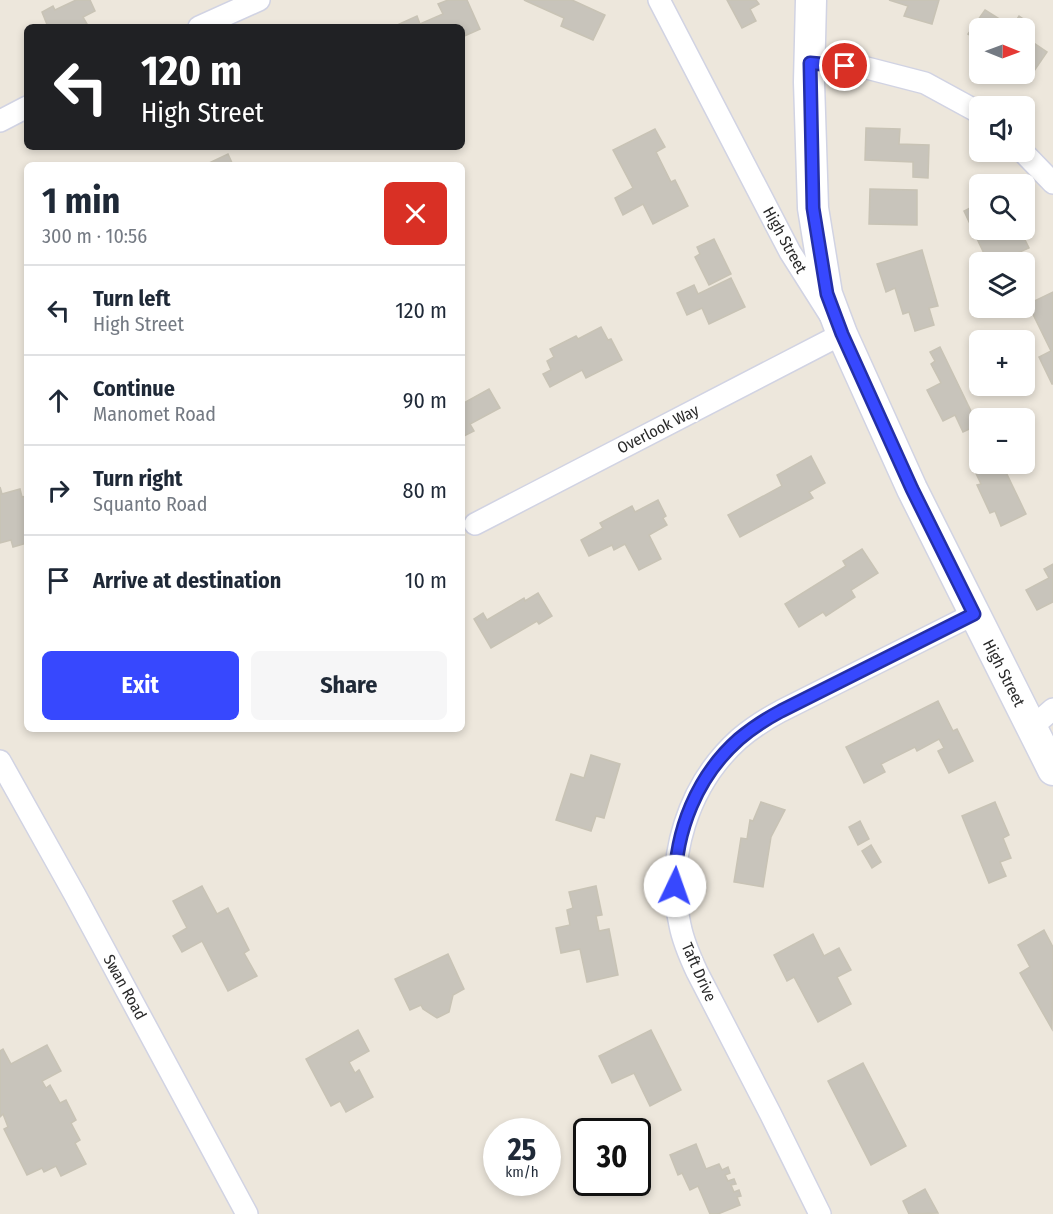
<!DOCTYPE html>
<html lang="en">
<head>
<meta charset="utf-8">
<style>
	:root { --surface:#fff; --page:#f6f6f7; --text:#1f2937; --muted:#747a83; --line:#e0e1e3; --accent:#3748fe }
	body { margin:0; font-family:"Fira Sans Condensed",sans-serif; background:var(--page); color:var(--text); height:100vh; display:flex; flex-direction:column; font-size:22px; white-space:nowrap }
	* { box-sizing:border-box; margin:0 }
	p { font-size:20px; color:var(--muted) }
	.icon { flex:none; width:33px; height:33px; fill:none; stroke:currentColor; stroke-width:2; stroke-linecap:round; stroke-linejoin:round }
	.map { position:relative; flex:1; overflow:hidden }
	.sheet { position:absolute; left:24px; top:162px; width:441px; height:570px; display:flex; flex-direction:column; background:var(--surface); border-radius:9px; box-shadow:0 3px 9px #0003 }
	.sheet>* { flex:none }
	.top-card { position:absolute; left:24px; top:24px; width:441px; height:126px; border-radius:9px; box-shadow:0 3px 9px #0003; background:#202124; color:#fff; overflow:hidden }
	.needle { width:39px; rotate:91deg }
	.tools { position:absolute; left:969px; top:18px; display:grid; gap:12px }
	.tools a { display:grid; place-items:center; width:66px; height:66px; border-radius:9px; background:var(--surface); box-shadow:0 3px 9px #0003; font-size:30px }
	.speed { position:absolute; left:483px; top:1118px; display:flex; gap:12px; font-size:30px; font-weight:700; text-align:center }
	.speed>* { display:grid; place-content:center; width:78px; height:78px; border-radius:50%; background:var(--surface); box-shadow:0 3px 9px #0003; line-height:1 }
	.speed small { font-size:15px; font-weight:400 }
	.speed .limit { border:3px solid #111; border-radius:9px; background:#fff; color:#111 }
	.pin { position:absolute; display:grid; place-items:center; width:51px; height:51px; color:#fff; margin:-26px; border:3px solid #fff; border-radius:50%; box-shadow:0 2px 6px #0007 }
	.me { position:absolute; width:66px; margin:-33px; rotate:3deg; stroke-linejoin:round; filter:drop-shadow(0 0 4px #0008) }
	.turn { display:flex; align-items:center; gap:21px; height:126px; padding:0 18px; font-size:27px }
	.turn .icon { width:78px; height:78px; stroke-width:2.5 }
	.turn b { display:block; font-size:42px; line-height:51px }
	.round { display:grid; place-items:center; flex:none; width:63px; height:63px; border-radius:9px; background:var(--page) }
	.headline { display:flex; align-items:center; justify-content:space-between; height:102px; padding:0 18px }
	h1 { font-size:36px; font-weight:700; line-height:45px }
	.cta { display:flex; gap:12px; margin-top:auto; padding:12px 18px }
	.cta a { flex:1; height:69px; border-radius:9px; background:var(--accent); color:#fff; font-size:24px; font-weight:700; line-height:69px; text-align:center }
	.cta a+a { background:var(--page); color:var(--text) }
	ul { padding:0; list-style:none }
	li { display:flex; align-items:center; gap:18px; height:90px; padding:0 18px; border-top:2px solid var(--line) }
	li div { flex:1 }
	li b { display:block; font-size:22px }
	li em { font-style:normal }
	.map>svg:first-child { display:block }
</style>
</head>
<body>
<div class="map">
<svg width="1053" height="1214" viewBox="0 0 1053 1214">
	<rect width="100%" height="100%" fill="#ede7dc"/>
	<g fill="#c8c4bb" stroke="#c8c3b5" stroke-width="1.5">
		<path d="M76,0H90L95,11L83,17L87,24L80,27H62L61,26L48,27L42,12L53,6L55,10Z"/>
		<path d="M448,0H467L480,29L462,37V27H395V26L417,16L420,24L443,14L438,4Z"/>
		<path d="M524,0H572L605,15L593,40L561,26L564,18Z"/>
		<path d="M727,0H756L759,4L750,9L756,21L742,28Z"/>
		<path d="M889,0H939L932,24L904,16L908,6Z"/>
		<path d="M985,10L1012,27L1019,16L1032,25L1025,37L1047,52L1030,77L1024,73V28H980V42L968,34Z"/>
		<path d="M866,128L900,129L899,144L929,145L928,178L913,177V162L865,160Z"/>
		<path d="M655,129L665,147L656,152L671,182L675,180L688,206L653,224L643,204L623,215L615,198L633,188L613,150Z"/>
		<path d="M228,154L233,165H205Z"/>
		<path d="M870,189L917,190V225L869,224Z"/>
		<path d="M980,203V230H1020L1029,248L997,262H988L964,211Z"/>
		<path d="M714,239L731,274L709,285L695,257L700,254L697,247Z"/>
		<path d="M922,250L938,306L929,308L934,325L915,331L909,312L903,314L895,288L886,292L877,264Z"/>
		<path d="M731,278L745,307L709,324L702,308L687,315L677,293L694,285L698,294Z"/>
		<path d="M1053,292V384H1052L1039,357L1051,351L1028,304Z"/>
		<path d="M601,327L608,340L611,339L622,360L586,378L582,370L550,387L543,374L551,370L547,361L554,357L550,349L576,336L578,339Z"/>
		<path d="M940,347L972,413L979,410L983,418H980V424L963,432L955,415L943,421L927,390L941,383L931,364L935,361L930,352Z"/>
		<path d="M489,389L500,408L470,424L474,431L462,437V404Z"/>
		<path d="M811,456L825,483L809,492L813,498L740,537L728,515L782,486L777,475Z"/>
		<path d="M980,462V464H1013L1004,468L1026,514L1001,526L995,511L990,513L977,485L981,484L972,465Z"/>
		<path d="M0,487L2,494L20,489L22,497L27,496V543L13,547L11,540L0,543Z"/>
		<path d="M658,500L666,516L663,518L667,525L649,535L661,559L639,570L625,544L614,550L612,545L589,556L581,540L603,528L600,523L632,506L635,512Z"/>
		<path d="M862,549L878,573L851,590L855,597L826,616L823,612L799,627L785,604L846,566L843,561Z"/>
		<path d="M1053,564V602L1037,610L1026,590L1049,578L1044,569Z"/>
		<path d="M538,593L552,616L539,624L537,621L491,648L474,619L483,613L487,620L524,598L525,601Z"/>
		<path d="M938,701L953,731L957,729L973,761L949,773L938,751L944,748L939,739L917,751L915,747L881,764L885,772L864,783L846,747Z"/>
		<path d="M591,755L620,764L604,818L596,816L591,831L556,820L571,774L584,778Z"/>
		<path d="M761,802L785,810L771,837L763,887L734,882L741,838L747,839L750,820L753,821Z"/>
		<path d="M995,802L1009,835L1003,838L1011,858L1000,862L1006,876L989,883L962,816Z"/>
		<path d="M860,821L869,839L858,845L849,827Z"/>
		<path d="M871,845L881,862L872,868L862,851Z"/>
		<path d="M202,886L217,914L228,908L249,950L244,953L257,976L228,991L202,941L182,952L173,936L187,928L173,901Z"/>
		<path d="M596,886L602,915L596,916L599,931L609,929L618,975L587,982L580,949L561,953L556,928L570,925L567,910L573,908L569,892Z"/>
		<path d="M1044,930L1053,947L1052,1029L1020,973L1030,967L1018,945Z"/>
		<path d="M813,934L824,956L839,948L851,970L837,977L851,1004L818,1022L794,977L787,981L774,955Z"/>
		<path d="M448,954L464,989L453,995L449,1012L437,1018L423,1009L421,1005L410,1010L395,979Z"/>
		<path d="M358,1030L369,1051L349,1062L355,1073L359,1070L373,1097L346,1112L340,1101L331,1106L306,1059Z"/>
		<path d="M651,1030L681,1090L650,1106L634,1073L612,1083L599,1056Z"/>
		<path d="M47,1045L61,1071L42,1081L46,1088L50,1085L60,1103L66,1100L76,1120L71,1123L80,1140L75,1143L86,1164L61,1176L56,1166L44,1172L42,1168L27,1175L4,1129L8,1127L3,1114L0,1117V1051L3,1049L11,1064Z"/>
		<path d="M863,1063L906,1146L871,1165L828,1081Z"/>
		<path d="M696,1144L706,1169L719,1164L722,1170L728,1167L730,1173L725,1175L728,1181L734,1179L736,1184L731,1185L734,1192L739,1190L741,1196L737,1197L740,1205L718,1214H710L698,1186L690,1190L682,1173L678,1175L670,1155Z"/>
		<path d="M925,1189L938,1213L909,1214L903,1201Z"/>
	</g>
	<g fill="none" stroke-linecap="round" stroke-linejoin="round">
		<g stroke="#d1d3e3" stroke-width="24">
			<g id="minor">
				<path d="M199,27L259,0"/>
				<path d="M810,63L863,67L925,83L980,113"/>
				<path d="M0,121L27,107"/>
				<path d="M1023,152L1053,183"/>
				<path d="M475,524L842,334L790,252L659,0"/>
				<path d="M1031,728L1053,709"/>
				<path d="M0,761L75,895L247,1214"/>
				<path d="M820,1214L770,1113L697,972C690,957 683,941 680,925C665,858 688,785 739,739C752,728 766,719 781,711L974,614"/>
			</g>
		</g>
		<g stroke="#d1d3e3" stroke-width="33">
			<path id="secondary" d="M811,0L809,82L813,208L827,294L842,334L912,489L1053,770"/>
		</g>
		<use href="#minor" stroke="#fff" stroke-width="21"/>
		<use href="#secondary" stroke="#fff" stroke-width="30"/>
	</g>
	<g fill="none" stroke-linecap="round" stroke-linejoin="round">
		<g stroke="#242fa5" stroke-width="15">
			<path id="route" d="M675,886C675,831 697,776 739,739C752,728 766,719 781,711L974,614L912,489L842,334L827,294L813,208L810,63L845,66"/>
		</g>
		<use href="#route" stroke="#3748fe" stroke-width="10"/>
	</g>
	<g text-anchor="middle" dominant-baseline="central" stroke-width="4.5" stroke-linejoin="round" paint-order="stroke">
		<g font-size="16" fill="#2a2a2a" stroke="#fff">
			<text transform="translate(785 240) rotate(61)">High Street</text>
			<text transform="translate(658 429) rotate(-27)">Overlook Way</text>
			<text transform="translate(1004 673) rotate(63)">High Street</text>
			<text transform="translate(699 972) rotate(66)">Taft Drive</text>
			<text transform="translate(125 987) rotate(61)">Swan Road</text>
		</g>
	</g>
</svg>
<div class="tools">
<a><svg class="needle" viewBox="-14 -14 28 28"><path d="M0-13l5 13h-10z" fill="#e53935"/><path d="M0 13l5-13h-10z" fill="#747a83"/></svg></a>
<a><svg class="icon" aria-label="sound" viewBox="0 0 24 24"><path d="M4 9h4l5-4v14l-5-4H4zM17 9q2 3 0 6"/></svg></a>
<a><svg class="icon" aria-label="search" viewBox="0 0 24 24"><circle cx="10" cy="10" r="6"/><path d="M15 15l6 6"/></svg></a>
<a><svg class="icon" aria-label="layers" viewBox="0 0 24 24"><path d="M12 4l9 5-9 5-9-5zM3 14l9 5 9-5"/></svg></a>
<a>+</a>
<a>−</a>
</div>
<div class="speed"><div>25<small>km/h</small></div><div class="limit">30</div></div>
<div class="pin" style="left:845px;top:66px;background:#d93025"><svg class="icon" aria-label="arrive" viewBox="0 0 24 24"><path d="M6 21V4h12l-3 4 3 4H6"/></svg></div>
<svg class="me" style="left:675px;top:886px" viewBox="-20 -20 40 40"><circle r="19" fill="#fff"/><path d="M0-13L10 11 0 6-10 11z" fill="#3748fe"/></svg>
<div class="top-card">
<div class="turn"><svg class="icon" aria-label="left" viewBox="0 0 24 24"><path d="M17 20v-9H6M10 6l-5 5 5 5"/></svg><div><b>120 m</b>High Street</div></div>
</div>
<section class="sheet">
<div class="headline"><div><h1>1 min</h1><p>300 m · 10:56</p></div><a class="round" style="background:#d93025;color:#fff"><svg class="icon" aria-label="close" viewBox="0 0 24 24"><path d="M6 6l12 12M18 6L6 18"/></svg></a></div>
<ul>
<li><svg class="icon" aria-label="left" viewBox="0 0 24 24"><path d="M17 20v-9H6M10 6l-5 5 5 5"/></svg><div><b>Turn left</b><p>High Street</p></div><em>120 m</em></li>
<li><svg class="icon" aria-label="ahead" viewBox="0 0 24 24"><path d="M12 20V5M6 11l6-6 6 6"/></svg><div><b>Continue</b><p>Manomet Road</p></div><em>90 m</em></li>
<li><svg class="icon" aria-label="right" viewBox="0 0 24 24"><path d="M7 20v-9h11M14 6l5 5-5 5"/></svg><div><b>Turn right</b><p>Squanto Road</p></div><em>80 m</em></li>
<li><svg class="icon" aria-label="arrive" viewBox="0 0 24 24"><path d="M6 21V4h12l-3 4 3 4H6"/></svg><div><b>Arrive at destination</b></div><em>10 m</em></li>
</ul>
<div class="cta"><a>Exit</a><a>Share</a></div>
</section>
</div>
</body>
</html>
